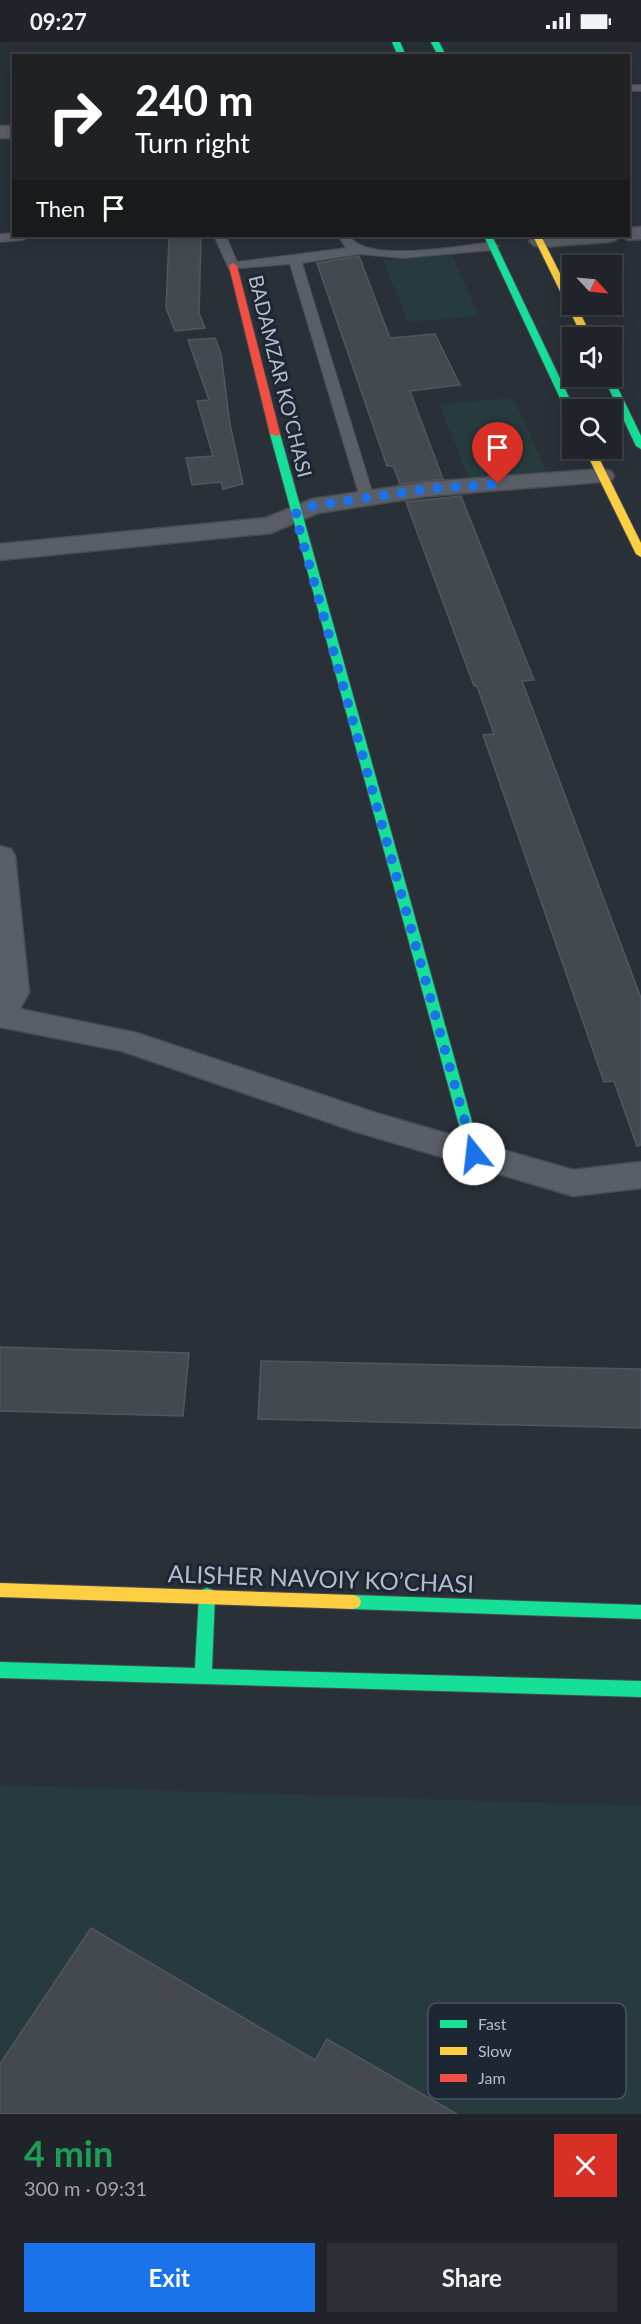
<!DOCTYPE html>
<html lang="en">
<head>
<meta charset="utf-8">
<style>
	:root { --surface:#20242a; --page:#2d3036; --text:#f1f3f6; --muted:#a2a4a8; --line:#3d4147; --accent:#1a73e8 }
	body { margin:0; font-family:Lato,sans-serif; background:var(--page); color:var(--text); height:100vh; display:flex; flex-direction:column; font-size:22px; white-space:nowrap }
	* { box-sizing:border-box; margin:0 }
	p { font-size:20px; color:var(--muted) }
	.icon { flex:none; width:33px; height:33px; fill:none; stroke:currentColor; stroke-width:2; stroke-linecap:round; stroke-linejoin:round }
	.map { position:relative; height:2072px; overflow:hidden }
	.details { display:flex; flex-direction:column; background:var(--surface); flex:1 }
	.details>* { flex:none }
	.banner { position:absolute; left:12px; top:12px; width:618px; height:183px; border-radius:0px; box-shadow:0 3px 15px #0003,0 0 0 2px var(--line); background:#202124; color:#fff; overflow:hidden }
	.needle { width:39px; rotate:116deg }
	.buttons { position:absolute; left:562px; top:213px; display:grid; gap:12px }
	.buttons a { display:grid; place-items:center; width:60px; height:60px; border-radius:0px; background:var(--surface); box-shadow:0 3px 15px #0003,0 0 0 2px var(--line); font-size:30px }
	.pin { position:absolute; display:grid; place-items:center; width:51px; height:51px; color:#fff; margin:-62px -26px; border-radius:50% 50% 50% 0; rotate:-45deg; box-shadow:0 0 6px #0007 }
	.pin .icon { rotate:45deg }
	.me { position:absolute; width:66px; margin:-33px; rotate:344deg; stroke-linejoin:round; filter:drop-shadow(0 0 4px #0008) }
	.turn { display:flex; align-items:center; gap:21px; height:126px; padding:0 24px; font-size:27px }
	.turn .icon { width:78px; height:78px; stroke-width:2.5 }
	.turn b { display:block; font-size:42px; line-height:51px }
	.then { display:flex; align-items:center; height:57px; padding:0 24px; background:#0003; gap:12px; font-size:22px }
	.round { display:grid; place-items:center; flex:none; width:63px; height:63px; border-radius:0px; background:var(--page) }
	.summary { display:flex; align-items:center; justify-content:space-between; height:102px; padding:0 24px }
	h1 { font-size:36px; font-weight:700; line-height:45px; color:#1e9e55 }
	.primary-button { display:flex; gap:12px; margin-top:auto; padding:12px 24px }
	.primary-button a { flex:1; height:69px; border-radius:0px; background:var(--accent); color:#fff; font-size:24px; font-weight:700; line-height:69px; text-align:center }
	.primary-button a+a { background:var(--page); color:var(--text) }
	.status { display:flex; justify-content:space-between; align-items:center; height:42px; padding:0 30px; background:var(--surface); direction:ltr }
	.status svg { height:16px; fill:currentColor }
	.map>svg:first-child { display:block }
</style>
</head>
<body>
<div class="status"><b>09:27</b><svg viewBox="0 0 49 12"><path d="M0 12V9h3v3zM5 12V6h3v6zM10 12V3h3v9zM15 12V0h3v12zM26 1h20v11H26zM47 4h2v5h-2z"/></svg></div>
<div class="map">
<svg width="641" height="2072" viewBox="0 0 641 2072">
	<rect width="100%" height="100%" fill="#2a3038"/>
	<g fill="#273a3e">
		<path d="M452,213L479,274L408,280L383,218Z"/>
		<path d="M513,356L547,430L469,437L439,362Z"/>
		<path d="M0,1743L641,1764V2072H0Z"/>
	</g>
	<g fill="#444950" stroke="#52575f" stroke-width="1.5">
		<path d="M201,195L199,271L205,286L175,289L166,266L169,197Z"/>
		<path d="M359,214L390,296L435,292L460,343L410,349L443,437L400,442L393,424H387L317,221Z"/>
		<path d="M215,296L221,312L230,382L243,442L223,447L221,440L192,443L186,416L213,414L197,359L209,358L188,298Z"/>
		<path d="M461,454L534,638L522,639L641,956V1103L637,1104L614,1039L604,1040L483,693L494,692L477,644H474L406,460Z"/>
		<path d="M0,1305L189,1311L183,1374L0,1369Z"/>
		<path d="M261,1319L641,1327V1386L258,1377Z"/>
		<path d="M91,1886L315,2018L327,1997L457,2072H0V2022Z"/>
	</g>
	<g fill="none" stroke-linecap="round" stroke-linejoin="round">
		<g stroke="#484c53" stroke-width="2">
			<g id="lane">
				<rect x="628" y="43" width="13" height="6"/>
				<path d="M14,191V194H30L24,198L0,200V192Z"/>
				<path d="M214,194H226L237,220L346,206L338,194H350C365,222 464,203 493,200L499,204L493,208L403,216L359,212L302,221L374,456L372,459H362L360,456L290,222L229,227Z"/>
			</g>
		</g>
		<g stroke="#484c53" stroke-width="3">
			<g id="street">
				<rect x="0" y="84" width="14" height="12"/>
				<path d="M641,185V197L628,198L619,194L616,198L609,200L540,205L533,203L529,199L537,194H628V186Z"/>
				<path d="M602,427L611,429L614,434L611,439L428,454L318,471L271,491L0,518V502L266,476L312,457L428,440Z"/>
				<path d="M0,804L11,807L15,814L29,950L20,967L137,991L376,1071L573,1128L641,1120V1146L573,1154L354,1089L122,1009L0,985Z"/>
			</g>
		</g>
		<g stroke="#484c53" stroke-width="2">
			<g id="fast">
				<path d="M392,0H400L406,14H398Z"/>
				<path d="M431,0H439L446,14H438Z"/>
				<path d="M484,194H492L575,368H573V376L568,373Z"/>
				<path d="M603,334H612L641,394V407L636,404Z"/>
				<path d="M275,389L280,392L481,1112L479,1116H469L467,1112L270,392Z"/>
				<path d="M207,1546L213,1548L215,1553L212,1627L641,1639V1655L0,1636V1620L195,1626L199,1553L201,1548Z"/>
				<path d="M353,1553L641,1563V1577L353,1567L347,1565L345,1560L347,1555Z"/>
			</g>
		</g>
		<g stroke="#484c53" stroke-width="2">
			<g id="slow">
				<path d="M533,194H541L573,257V262H576L592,296H583Z"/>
				<path d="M584,406H594L641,501V515L636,512Z"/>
				<path d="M0,1541L353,1553L359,1555L361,1560L359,1565L353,1567L0,1555Z"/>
			</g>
		</g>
		<g stroke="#484c53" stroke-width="2">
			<path id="jam" d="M233,221L237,224L280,392L278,394L270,392L229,224Z"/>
		</g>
		<use href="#lane" fill="#5a5e66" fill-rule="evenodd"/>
		<use href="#street" fill="#5a5e66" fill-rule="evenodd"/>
		<use href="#fast" fill="#16e098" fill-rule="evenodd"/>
		<use href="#slow" fill="#ffcf43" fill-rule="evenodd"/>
		<use href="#jam" fill="#f24e42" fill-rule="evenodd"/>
	</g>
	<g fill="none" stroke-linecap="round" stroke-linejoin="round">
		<path stroke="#1a73e8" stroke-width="10" stroke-dasharray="0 18" d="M474,1112L295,472L312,464L428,447L498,442"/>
	</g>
	<g text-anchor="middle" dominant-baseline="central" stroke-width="6" stroke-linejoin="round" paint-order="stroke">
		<g font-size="20" fill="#b4bcc9" stroke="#1d2633">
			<text transform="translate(281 334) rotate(76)">BADAMZAR KO'CHASI</text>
		</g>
		<g font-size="24" fill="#b4bcc9" stroke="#1d2633">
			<text transform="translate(321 1536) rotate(2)">ALISHER NAVOIY KO’CHASI</text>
		</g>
	</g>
	<rect x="428" y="1961" width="198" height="96" rx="9" fill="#1d2633" stroke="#4a5360" stroke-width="1.5"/>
	<rect x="440" y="1978" width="27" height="8" fill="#16e098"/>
	<rect x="440" y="2005" width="27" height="8" fill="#ffcf43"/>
	<rect x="440" y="2032" width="27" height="8" fill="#f24e42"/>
	<g font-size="16" fill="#b4bcc9">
		<text x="478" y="1988">Fast</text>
		<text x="478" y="2015">Slow</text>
		<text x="478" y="2042">Jam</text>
	</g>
</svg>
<div class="buttons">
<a><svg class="needle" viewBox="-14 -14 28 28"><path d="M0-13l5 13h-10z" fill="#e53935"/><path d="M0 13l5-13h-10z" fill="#a2a4a8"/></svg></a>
<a><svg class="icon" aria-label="sound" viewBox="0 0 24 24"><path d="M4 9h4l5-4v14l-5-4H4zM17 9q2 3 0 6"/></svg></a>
<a><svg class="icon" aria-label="search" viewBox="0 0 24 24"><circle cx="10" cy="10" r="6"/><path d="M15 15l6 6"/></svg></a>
</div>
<div class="pin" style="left:498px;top:442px;background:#d93025"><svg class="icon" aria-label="arrive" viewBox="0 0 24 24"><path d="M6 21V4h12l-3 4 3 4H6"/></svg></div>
<svg class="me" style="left:474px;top:1112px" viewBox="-20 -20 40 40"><circle r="19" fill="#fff"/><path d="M0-13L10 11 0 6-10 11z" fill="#1a73e8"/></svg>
<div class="banner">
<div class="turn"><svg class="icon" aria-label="right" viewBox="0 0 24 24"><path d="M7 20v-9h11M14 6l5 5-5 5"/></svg><div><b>240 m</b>Turn right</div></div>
<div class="then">Then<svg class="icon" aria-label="arrive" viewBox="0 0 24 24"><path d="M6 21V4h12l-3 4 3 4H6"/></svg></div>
</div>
</div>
<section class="details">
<div class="summary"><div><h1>4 min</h1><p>300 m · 09:31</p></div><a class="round" style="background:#d93025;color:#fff"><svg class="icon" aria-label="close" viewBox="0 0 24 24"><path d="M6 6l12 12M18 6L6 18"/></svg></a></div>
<div class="primary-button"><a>Exit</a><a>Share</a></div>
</section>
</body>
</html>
